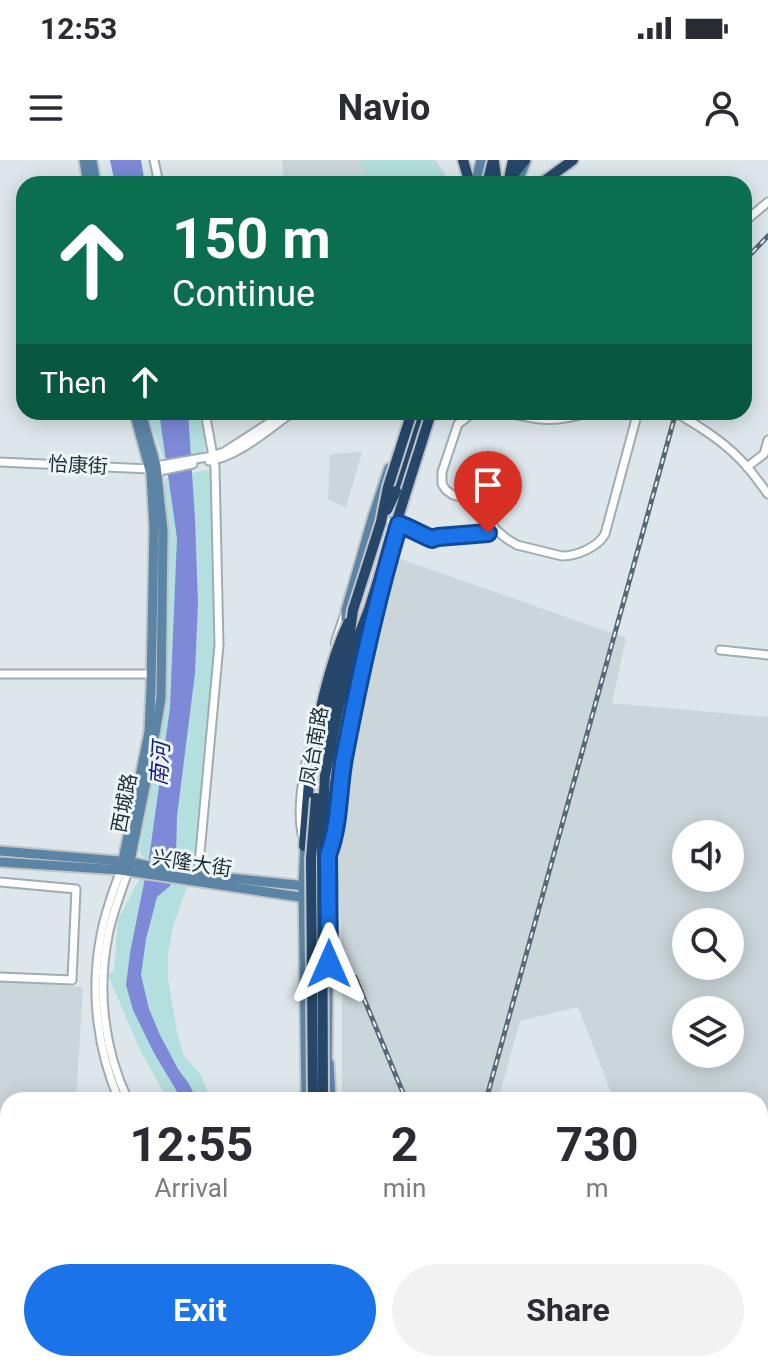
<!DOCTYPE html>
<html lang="en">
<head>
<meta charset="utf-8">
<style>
	:root { --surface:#fff; --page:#f2f2f3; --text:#2b2b33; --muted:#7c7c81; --accent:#1a73e8 }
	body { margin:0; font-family:Roboto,"Noto Sans SC",sans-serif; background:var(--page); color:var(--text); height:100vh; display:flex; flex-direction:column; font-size:30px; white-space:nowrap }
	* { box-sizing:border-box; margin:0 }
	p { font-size:26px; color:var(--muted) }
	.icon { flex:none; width:44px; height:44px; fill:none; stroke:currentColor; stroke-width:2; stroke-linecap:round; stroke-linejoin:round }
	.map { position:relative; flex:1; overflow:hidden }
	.details { position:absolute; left:0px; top:932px; width:768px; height:280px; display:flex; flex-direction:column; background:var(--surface); border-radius:24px 24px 0 0; box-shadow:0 4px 20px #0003 }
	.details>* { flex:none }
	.banner { position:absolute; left:16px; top:16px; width:736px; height:244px; border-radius:24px; box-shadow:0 4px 20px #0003; background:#0b6e4f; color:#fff; overflow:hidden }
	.fabs { position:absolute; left:672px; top:660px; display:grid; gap:16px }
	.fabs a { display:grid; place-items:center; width:72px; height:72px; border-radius:50%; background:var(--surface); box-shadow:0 4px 20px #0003; font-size:40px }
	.pin { position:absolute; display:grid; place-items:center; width:68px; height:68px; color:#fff; margin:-82px -34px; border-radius:50% 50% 50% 0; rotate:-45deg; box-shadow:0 0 8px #0007 }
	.pin .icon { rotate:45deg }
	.me { position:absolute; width:88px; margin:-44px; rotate:0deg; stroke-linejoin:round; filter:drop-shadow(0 0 6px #0008) }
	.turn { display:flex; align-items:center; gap:28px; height:168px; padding:0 24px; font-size:36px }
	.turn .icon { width:104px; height:104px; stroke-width:2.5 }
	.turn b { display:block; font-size:56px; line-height:68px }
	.then { display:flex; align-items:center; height:76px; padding:0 24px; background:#0003; gap:16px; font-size:30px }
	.eta { display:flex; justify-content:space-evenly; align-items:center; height:136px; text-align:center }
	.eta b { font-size:48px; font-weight:700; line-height:56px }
	.button { display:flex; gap:16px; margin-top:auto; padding:16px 24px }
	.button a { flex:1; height:92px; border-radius:48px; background:var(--accent); color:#fff; font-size:32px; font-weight:700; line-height:92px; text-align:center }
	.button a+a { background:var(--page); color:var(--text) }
	.status { display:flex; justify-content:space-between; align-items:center; height:56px; padding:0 40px; background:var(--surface); direction:ltr }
	.status svg { height:22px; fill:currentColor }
	header { display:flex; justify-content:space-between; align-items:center; height:104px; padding:0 24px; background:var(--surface); font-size:36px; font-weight:700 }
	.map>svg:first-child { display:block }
</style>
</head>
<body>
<div class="status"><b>12:53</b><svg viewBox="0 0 49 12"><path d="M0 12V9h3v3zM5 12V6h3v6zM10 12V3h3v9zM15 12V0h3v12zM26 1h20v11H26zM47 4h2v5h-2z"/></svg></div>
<header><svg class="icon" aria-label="menu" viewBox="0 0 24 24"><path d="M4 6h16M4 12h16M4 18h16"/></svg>Navio<svg class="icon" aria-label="person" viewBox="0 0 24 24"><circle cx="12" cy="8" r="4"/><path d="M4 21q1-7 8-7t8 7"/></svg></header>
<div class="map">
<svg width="768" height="1212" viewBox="0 0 768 1212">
	<rect width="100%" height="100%" fill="#dde7eb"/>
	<g fill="#cbd6da" fill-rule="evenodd">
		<path d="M282,0H436L451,24H284Z"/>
		<path d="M362,292L346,347L328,340L330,294Z"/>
		<path d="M395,397L626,478L612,543L768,557V956L760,958V940H614L578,847L520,861L498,940H342V777L334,679L343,602L353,552ZM686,674H730V718H686ZM686,762H730V806H686ZM686,850H730V894H686Z"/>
		<path d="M0,820L83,827L76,940H8V1167H0Z"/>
	</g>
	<g fill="#b3dfde">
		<path d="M359,0H434L447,24H372Z"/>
		<path d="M147,252H201L207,282L204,292L166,301L163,297Z"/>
		<path d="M212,309L215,482L193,709L145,698L140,694V689C149,634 162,579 165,523C169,457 166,391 164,325L166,318Z"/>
		<path d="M140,718L187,727L174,763L168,793V819L177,872L184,896L201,915L211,940H168L139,888L108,815L114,810L118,760Z"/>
	</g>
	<g fill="#7e89d7">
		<path d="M110,0H141L145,24H115Z"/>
		<path d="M159,252H188L195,359L198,443L195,513L177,656L176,694L170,726L157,737L146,779L141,815L149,849L160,875L178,909L189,924L197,940H182L154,893L133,850L126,825L130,793L149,698L170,548L177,378Z"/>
	</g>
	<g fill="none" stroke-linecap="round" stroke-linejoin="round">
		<g stroke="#a0acb3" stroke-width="11">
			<g id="minor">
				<path d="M154,0L159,24"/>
				<path d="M744,62L768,42"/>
				<path d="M474,252L458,264L442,312V324L446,330L453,335L473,340L484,347L495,369L507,379L517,385L562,396C577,396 598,387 605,374L636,259L631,252"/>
				<path d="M506,252C538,261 557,263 589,252"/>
				<path d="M675,252C702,268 728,284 748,308C755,316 761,325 768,334"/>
				<path d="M209,301C240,296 268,269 293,252"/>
				<path d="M0,302L149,309L156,306L207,297L224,292L286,252"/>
				<path d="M747,307L764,294L768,280"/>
				<path d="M155,312L193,304"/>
				<path d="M379,358L411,368L415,372L432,379C452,372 475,379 495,369"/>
				<path d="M335,483L344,456"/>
				<path d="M720,490L768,495"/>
				<path d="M0,514H151"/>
				<path d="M302,674C297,648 303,618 308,592"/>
				<path d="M331,689L334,679L343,602L349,571"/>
				<path d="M198,715L219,485L215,307L205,252"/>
				<path d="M0,722L76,729L72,820L0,817"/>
				<path d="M119,940C97,889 90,831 101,775C105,753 113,731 121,710"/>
				<path d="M128,940C104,890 97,831 108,776C112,754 121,733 128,711"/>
				<path d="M0,997L8,998"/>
				<path d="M0,1065H2L0,1084"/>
				<path d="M0,1169H8"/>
				<path d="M760,1187L768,1184"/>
				<path d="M596,1204L598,1212"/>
				<path d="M751,1204L753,1212"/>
				<path d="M161,1212V1204"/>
				<path d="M170,1212L171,1204"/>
				<path d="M628,1212L632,1204"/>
			</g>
		</g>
		<g stroke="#c0c4c8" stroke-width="13">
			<g id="major">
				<path d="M84,0L88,24"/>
				<path d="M92,0L96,24"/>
				<path d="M475,24L481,0"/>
				<path d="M517,24L526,1"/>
				<path d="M365,469L373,457L382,424"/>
				<path d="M346,471V450L373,356L389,308"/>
				<path d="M305,681L303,725L306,940"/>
				<path d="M0,691L131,702L180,713L306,726"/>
				<path d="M0,702L121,710L306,738"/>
				<path d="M121,710L149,572L151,527L154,368L151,314L134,252"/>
				<path d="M128,711L151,597L161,538L163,370L156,306L141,252"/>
				<path d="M329,903L331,940"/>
				<path d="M327,908L329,743L327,691"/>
				<path d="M760,1146L768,1144"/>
				<path d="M0,1184L8,1185"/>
				<path d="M0,1192H8"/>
				<path d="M0,1199H8"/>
				<path d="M0,1207L99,1212"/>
				<path d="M257,1212L329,1208"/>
				<path d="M364,1212L369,1207L380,1204"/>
			</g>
		</g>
		<g stroke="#c0c4c8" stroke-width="14">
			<g id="highway">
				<path d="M463,0L470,24"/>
				<path d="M494,2L497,24"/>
				<path d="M509,18L513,0"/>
				<path d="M509,20L525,0"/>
				<path d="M487,24L493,0"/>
				<path d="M540,24L573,0"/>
				<path d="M396,331L421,252"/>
				<path d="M304,686L310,609"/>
				<path d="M328,695L330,664"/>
			</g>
		</g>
		<use href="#minor" stroke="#fff" stroke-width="7"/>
		<use href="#major" stroke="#5c84a5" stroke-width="9"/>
		<use href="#highway" stroke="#26476a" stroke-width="10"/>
		<g stroke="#576978" stroke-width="5">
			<g id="rail">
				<path d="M744,101L768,76"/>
				<path d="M355,817L406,940"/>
				<path d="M486,940L676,252"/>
				<path d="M411,1212L414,1204"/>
			</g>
		</g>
		<use href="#rail" stroke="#edf5f7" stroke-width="2" stroke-dasharray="6" stroke-linecap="butt"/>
		<g stroke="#c0c4c8" stroke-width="14" stroke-linecap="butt">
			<g id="highway-bridge">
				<path d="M505,24L509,20"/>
				<path d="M387,350L396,331"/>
				<path d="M322,591L330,547L350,472L353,450L381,362L388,327L412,252"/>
				<path d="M310,609C318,560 327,508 348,463"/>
				<path d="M330,664L339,594L363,494L368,462"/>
				<path d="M313,940L311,699L316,638"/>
				<path d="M323,940L322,669L325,616L339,546L359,475L369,449L431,253"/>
				<path d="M306,1212V1204"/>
				<path d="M318,1212V1204"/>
			</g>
		</g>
		<use href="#highway-bridge" stroke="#26476a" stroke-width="10"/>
	</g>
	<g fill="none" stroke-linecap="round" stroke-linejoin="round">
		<g stroke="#114b97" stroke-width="20">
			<path id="route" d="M329,804L328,695C340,664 338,630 344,598C359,519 376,441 399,364C410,368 420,374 432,379L438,377L488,373"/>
		</g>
		<use href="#route" stroke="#1a73e8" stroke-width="14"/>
	</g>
	<g text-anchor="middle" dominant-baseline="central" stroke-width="6" stroke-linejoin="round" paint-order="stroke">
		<g font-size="20" fill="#1d2e3b" stroke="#edf5f7">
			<text transform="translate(78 305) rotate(3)">怡康街</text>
			<text transform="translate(314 586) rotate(-80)">凤台南路</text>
			<text transform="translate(124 643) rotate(-79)">西城路</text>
			<text transform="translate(192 703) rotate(9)">兴隆大街</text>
		</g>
		<g font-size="22" font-style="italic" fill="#121e7c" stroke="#edf5f7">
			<text transform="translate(160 604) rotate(-86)">南河</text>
		</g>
	</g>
</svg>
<div class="fabs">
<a><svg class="icon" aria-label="sound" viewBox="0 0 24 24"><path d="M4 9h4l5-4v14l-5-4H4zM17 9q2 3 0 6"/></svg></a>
<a><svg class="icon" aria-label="search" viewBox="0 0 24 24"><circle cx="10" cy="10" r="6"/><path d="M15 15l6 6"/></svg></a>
<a><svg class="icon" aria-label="layers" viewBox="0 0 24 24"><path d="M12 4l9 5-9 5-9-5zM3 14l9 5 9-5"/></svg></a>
</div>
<div class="pin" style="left:488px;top:373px;background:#d93025"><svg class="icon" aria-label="arrive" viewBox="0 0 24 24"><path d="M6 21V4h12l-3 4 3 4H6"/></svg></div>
<svg class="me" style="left:329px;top:804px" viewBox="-20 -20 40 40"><path d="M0-17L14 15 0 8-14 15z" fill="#1a73e8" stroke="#fff" stroke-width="4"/></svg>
<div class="banner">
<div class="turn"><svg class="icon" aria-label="ahead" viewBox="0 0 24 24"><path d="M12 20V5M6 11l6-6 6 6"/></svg><div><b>150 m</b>Continue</div></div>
<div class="then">Then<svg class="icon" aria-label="ahead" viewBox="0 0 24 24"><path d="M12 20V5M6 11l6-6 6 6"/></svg></div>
</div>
<section class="details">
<div class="eta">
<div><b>12:55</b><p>Arrival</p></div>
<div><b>2</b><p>min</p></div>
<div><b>730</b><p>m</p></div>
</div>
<div class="button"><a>Exit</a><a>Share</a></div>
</section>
</div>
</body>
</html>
